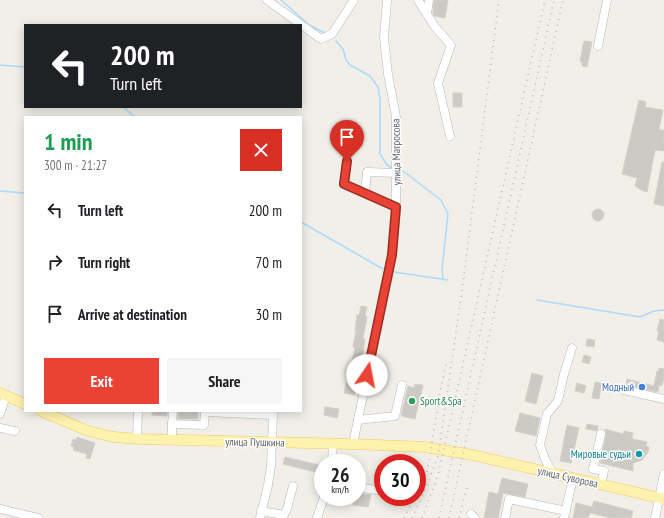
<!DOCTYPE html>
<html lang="en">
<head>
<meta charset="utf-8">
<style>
	:root { --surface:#fff; --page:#f6f6f6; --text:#202124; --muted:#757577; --accent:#ea4335 }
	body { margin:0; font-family:"PT Sans Narrow",sans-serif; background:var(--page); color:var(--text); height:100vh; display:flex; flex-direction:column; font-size:15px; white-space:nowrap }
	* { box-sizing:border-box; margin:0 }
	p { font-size:13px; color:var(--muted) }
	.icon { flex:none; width:22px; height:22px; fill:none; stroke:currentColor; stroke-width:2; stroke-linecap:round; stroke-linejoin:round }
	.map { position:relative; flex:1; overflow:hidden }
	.side { position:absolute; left:24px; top:116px; width:278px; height:296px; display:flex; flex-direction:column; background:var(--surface); border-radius:0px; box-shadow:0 2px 10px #0003 }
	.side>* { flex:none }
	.guide { position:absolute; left:24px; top:24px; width:278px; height:84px; border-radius:0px; box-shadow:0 2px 10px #0003; background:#202124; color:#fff; overflow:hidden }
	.speed { position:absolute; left:314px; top:454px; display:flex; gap:8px; font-size:20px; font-weight:700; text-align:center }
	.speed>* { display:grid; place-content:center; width:52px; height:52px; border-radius:50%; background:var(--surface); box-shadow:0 2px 10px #0003; line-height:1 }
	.speed small { font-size:10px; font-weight:400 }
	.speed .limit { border:6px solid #d22; background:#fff; color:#111 }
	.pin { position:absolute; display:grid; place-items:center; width:34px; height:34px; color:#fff; margin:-41px -17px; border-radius:50% 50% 50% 0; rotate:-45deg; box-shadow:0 0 4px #0007 }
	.pin .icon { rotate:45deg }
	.me { position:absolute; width:44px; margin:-22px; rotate:12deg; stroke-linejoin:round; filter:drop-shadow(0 0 3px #0008) }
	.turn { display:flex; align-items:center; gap:14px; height:84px; padding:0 20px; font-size:18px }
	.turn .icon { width:52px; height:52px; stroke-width:2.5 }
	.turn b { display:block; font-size:28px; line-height:34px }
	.round { display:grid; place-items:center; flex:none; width:42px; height:42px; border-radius:0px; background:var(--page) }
	.overview { display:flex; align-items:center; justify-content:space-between; height:68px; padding:0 20px }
	h1 { font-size:24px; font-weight:600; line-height:30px; color:#1e9e55 }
	.action { display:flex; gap:8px; margin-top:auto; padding:8px 20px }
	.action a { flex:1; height:46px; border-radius:0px; background:var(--accent); color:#fff; font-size:16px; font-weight:600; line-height:46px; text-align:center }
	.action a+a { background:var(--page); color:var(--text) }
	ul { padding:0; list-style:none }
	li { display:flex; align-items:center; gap:12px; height:52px; padding:0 20px }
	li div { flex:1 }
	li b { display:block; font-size:15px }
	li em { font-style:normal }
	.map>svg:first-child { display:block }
</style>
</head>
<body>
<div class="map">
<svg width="664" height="518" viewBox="0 0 664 518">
	<rect width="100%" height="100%" fill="#f1efe8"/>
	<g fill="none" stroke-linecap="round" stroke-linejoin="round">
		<g stroke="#aadaff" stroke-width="1.5">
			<path d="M281,0L309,25L325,33"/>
			<path d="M336,41L343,49L346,60L350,65L370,76L378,87L380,99V154L387,165L392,168"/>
			<path d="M0,65L25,67"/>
			<path d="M123,107L135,117"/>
			<path d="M403,171L441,200L448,214L442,269L443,280"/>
			<path d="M0,191L25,193"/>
			<path d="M301,222L383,269"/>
			<path d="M394,272L448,280"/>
			<path d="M537,300L640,317L654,311L664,310"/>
		</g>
	</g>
	<g fill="#cccac5" stroke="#d6d1c6">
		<path d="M434,0H448L445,18L434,16L433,13Z"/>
		<path d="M584,41L592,42L587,67L582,66V62L580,61Z"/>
		<rect x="453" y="93" width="9" height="14"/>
		<path d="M639,100L646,102L645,107L663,110L659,130H664V151L655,150L647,192L641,190L635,186L637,178L622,174Z"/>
		<path d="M662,162H664V206L654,204Z"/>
		<circle cx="598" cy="215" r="6"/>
		<path d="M361,306L367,307L365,316L367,317L363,339H365L361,365L352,363L355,347H353L356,330L355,329L357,315H359Z"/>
		<path d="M660,319L664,320V342L657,340L659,331H657Z"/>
		<path d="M587,339L595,340L594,347L586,346Z"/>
		<path d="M584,355L591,357L589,364L582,362Z"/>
		<path d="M659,368L664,369V378L662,386L659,385L658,392L626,385L627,379L654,386L657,371H659Z"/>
		<path d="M351,372L359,374L354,395L344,393L346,383L349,384Z"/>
		<path d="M532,373L543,376L536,404L525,401Z"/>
		<path d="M595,382L602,383L599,399L592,398Z"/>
		<path d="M577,383L586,386L584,393L575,391Z"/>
		<path d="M415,384L423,385L415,419L401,416L408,386L414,388Z"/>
		<path d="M325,407L339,409L337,418L324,415Z"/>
		<path d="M152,411H167V416L152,415Z"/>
		<rect x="178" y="411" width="20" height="8"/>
		<path d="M520,413L540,418L536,436L515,431Z"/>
		<path d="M587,424L598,426L597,431L586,429Z"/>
		<path d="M567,425L579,428L571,463L560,461Z"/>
		<path d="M605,429L623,434L624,431L633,433L632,439L647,442L646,446L649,447L648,452L642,460L633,463V471L600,463L606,435Z"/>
		<path d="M77,437L95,443L90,459L86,458L87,454L73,450L74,447L71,446L73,439L76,440Z"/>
		<path d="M285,457L323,466V474L283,464Z"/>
		<path d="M502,478L528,484L525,497L503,493L498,518H484L489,492L498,494Z"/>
		<path d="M357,493L371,495L368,507L353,505L354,497H357Z"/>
		<path d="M594,501L633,511L631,518H611L590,513L588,518H573L576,503L592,507Z"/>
	</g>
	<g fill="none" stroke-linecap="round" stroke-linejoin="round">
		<g stroke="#b5b8bc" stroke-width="9">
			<g id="minor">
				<path d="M267,0L321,39L332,34L354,0"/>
				<path d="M418,0L435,27L451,45L438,83L450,136"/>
				<path d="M427,14L429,0"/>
				<path d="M598,46L607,0"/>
				<path d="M347,161L344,184L365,193"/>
				<path d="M396,207L365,193L367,172L397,173"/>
				<path d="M624,390L664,399"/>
				<path d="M173,411L172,424L204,425L205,412L273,415L271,466L268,485L260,518"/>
				<path d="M0,414L6,396"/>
				<path d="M358,420L395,416L402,385"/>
				<path d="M0,428L15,431"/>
				<path d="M601,434L593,469L604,471L601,485"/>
				<path d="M137,439L138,411"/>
				<path d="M172,440V424"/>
				<path d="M353,444L392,255L396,213V117L388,74L384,38L387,0"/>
				<path d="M332,463L333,443"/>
				<path d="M390,463H392"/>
				<path d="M553,474L545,459L540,445L547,414L558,401L564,374L572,348"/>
				<path d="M357,487L383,491"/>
				<path d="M0,509L38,518"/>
				<path d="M261,511L284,515L287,509L293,486"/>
				<path d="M471,514L475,518"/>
				<path d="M317,518L324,497"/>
				<path d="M505,518L509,499L566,511"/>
				<path d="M564,518L573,478"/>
				<path d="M655,518L664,474"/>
			</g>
		</g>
		<g stroke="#f2c960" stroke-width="11">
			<g id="major">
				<path d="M0,393L25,404"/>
				<path d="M41,411L88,431L113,437L140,439L353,444L424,447L473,455L664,499"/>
			</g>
		</g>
		<use href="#minor" stroke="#fff" stroke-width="8"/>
		<use href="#major" stroke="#fff2af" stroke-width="10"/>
		<g stroke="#b6b7b8" stroke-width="1.5" stroke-dasharray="1 5" stroke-linecap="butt">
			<path d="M427,472L441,387L447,360"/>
			<path d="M404,518L415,497"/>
			<path d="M412,518L423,495L438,456L442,429L462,291L499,0"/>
			<path d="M422,518L438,475L545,0"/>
			<path d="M439,518L554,0"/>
			<path d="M449,518L563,0"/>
			<path d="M459,518L467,487"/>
		</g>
	</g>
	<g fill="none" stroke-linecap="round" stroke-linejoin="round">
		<g stroke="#982c22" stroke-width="10">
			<path id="route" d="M347,161L344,184L396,207L392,255L367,375"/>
		</g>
		<use href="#route" stroke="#ea4335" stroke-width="7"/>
	</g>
	<circle fill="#3f7fe0" stroke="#fff" stroke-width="1.5" cx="642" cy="387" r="4"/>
	<circle fill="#2e9e5b" stroke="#fff" stroke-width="1.5" cx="412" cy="401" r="4"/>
	<circle fill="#0f9aa8" stroke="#fff" stroke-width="1.5" cx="639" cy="454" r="4"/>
	<g text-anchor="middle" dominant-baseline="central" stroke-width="3" stroke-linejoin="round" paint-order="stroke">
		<g font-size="11" fill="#5f6368" stroke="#fff">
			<text transform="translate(396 152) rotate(-91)">улица Матросова</text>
			<text transform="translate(255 442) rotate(1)">улица Пушкина</text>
			<text transform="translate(568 477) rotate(13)">улица Суворова</text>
		</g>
		<g font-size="11" fill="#366cbe" stroke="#fff" text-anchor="end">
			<text x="634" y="387">Модный</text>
		</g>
		<g font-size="11" fill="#27864d" stroke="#fff" text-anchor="start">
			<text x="420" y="401">Sport&amp;Spa</text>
		</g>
		<g font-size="11" fill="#0d838f" stroke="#fff" text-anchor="end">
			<text x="631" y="454">Мировые судьи</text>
		</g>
	</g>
</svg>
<div class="speed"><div>26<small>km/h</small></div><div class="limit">30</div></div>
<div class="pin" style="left:347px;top:161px;background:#d93025"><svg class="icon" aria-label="arrive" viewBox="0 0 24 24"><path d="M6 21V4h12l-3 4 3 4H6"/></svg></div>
<svg class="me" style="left:367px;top:375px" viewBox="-20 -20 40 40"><circle r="19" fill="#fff"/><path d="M0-13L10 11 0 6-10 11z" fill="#ea4335"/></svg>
<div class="guide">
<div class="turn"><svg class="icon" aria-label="left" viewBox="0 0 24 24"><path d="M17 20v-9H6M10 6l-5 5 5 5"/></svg><div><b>200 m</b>Turn left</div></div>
</div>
<section class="side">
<div class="overview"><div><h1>1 min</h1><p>300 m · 21:27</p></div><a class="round" style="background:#d93025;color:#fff"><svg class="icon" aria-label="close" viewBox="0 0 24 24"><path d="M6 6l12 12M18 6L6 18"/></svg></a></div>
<ul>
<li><svg class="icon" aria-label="left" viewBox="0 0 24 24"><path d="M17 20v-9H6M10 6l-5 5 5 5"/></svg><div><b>Turn left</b></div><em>200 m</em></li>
<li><svg class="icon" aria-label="right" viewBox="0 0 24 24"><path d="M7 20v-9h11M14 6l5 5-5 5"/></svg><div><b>Turn right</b></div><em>70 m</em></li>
<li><svg class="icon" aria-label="arrive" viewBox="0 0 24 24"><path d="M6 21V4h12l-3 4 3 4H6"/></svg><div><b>Arrive at destination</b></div><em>30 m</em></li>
</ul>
<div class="action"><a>Exit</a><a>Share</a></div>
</section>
</div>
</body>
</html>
